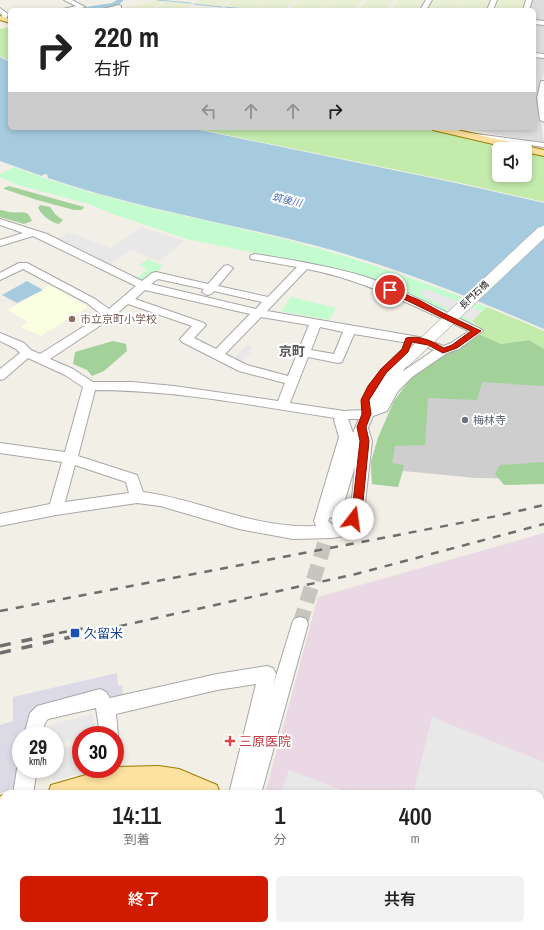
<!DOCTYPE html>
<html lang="ja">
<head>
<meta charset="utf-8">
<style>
	:root { --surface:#fff; --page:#f2f2f2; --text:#222; --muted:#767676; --accent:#d01b00 }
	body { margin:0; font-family:"Archivo Narrow","Noto Sans JP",sans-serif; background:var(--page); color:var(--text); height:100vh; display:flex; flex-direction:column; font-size:15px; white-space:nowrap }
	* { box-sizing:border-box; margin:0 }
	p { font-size:13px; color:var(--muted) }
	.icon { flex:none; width:22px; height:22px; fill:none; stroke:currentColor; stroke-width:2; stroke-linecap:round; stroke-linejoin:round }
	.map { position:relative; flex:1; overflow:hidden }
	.details { position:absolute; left:0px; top:790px; width:544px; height:140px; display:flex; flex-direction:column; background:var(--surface); border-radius:12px 12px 0 0; box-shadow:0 2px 6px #0003 }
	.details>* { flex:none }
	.guide { position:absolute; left:8px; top:8px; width:528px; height:122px; border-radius:6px; box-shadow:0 2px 6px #0003; background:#fff; color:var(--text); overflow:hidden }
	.buttons { position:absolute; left:492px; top:142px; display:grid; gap:8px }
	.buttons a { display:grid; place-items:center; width:40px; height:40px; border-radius:6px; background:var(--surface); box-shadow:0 2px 6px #0003; font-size:20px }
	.speed { position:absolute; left:12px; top:726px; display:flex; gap:8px; font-size:20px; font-weight:700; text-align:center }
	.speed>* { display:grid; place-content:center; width:52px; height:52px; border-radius:50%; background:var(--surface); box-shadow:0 2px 6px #0003; line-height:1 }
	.speed small { font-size:10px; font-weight:400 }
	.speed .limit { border:6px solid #d22; background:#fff; color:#111 }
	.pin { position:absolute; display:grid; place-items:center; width:34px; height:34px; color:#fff; margin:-17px; border:2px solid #fff; border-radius:50%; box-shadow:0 1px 4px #0007 }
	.me { position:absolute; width:44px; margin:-22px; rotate:15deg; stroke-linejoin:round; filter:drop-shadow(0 0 3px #0008) }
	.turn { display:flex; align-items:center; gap:14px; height:84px; padding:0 20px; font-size:18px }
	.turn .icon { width:52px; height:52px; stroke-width:2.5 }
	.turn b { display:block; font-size:28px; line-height:34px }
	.lanes { display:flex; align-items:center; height:38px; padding:0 20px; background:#0003; justify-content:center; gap:20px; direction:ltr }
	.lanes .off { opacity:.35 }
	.eta { display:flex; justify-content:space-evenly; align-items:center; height:68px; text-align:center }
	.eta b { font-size:24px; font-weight:600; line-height:28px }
	.primary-button { display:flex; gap:8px; margin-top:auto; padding:8px 20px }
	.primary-button a { flex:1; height:46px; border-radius:6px; background:var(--accent); color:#fff; font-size:16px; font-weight:600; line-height:46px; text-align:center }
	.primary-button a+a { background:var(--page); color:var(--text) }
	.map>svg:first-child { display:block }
</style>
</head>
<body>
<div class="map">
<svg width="544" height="930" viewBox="0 0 544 930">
	<rect width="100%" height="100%" fill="#f1efe6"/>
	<g fill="#dedddd">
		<path d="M532,0H544V22L534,21V10H529Z"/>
		<path d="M534,22L544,23V53L534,52Z"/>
		<path d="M534,55L544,56V73L538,97L544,143H541L463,128H534Z"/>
	</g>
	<path fill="#ead8e4" d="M544,533V930H232L230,929L231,926H540V794H265L318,597Z"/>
	<path fill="#fbffe1" d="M50,285L88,307L41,336L21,327L28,322L8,310Z"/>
	<path fill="#cecece" d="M480,335L501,344L544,349V479L476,478L403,471L398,487L372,484L371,462L378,438L394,401L454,350Z"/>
	<g fill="#e9efd2">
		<path d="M199,0H230L222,6L195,3Z"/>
		<path d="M233,0H263L253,9L225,6Z"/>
		<path d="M265,0H295L285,10L254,9Z"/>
		<path d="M299,0H329L320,10H289Z"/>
		<path d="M331,0H362L354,10H322Z"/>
		<path d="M367,0H393L386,10H359Z"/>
		<path d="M398,0H424L418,10H391Z"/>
		<path d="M430,0H461L456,10H424Z"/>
		<path d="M462,0H492L488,10H457Z"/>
		<path d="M496,0H526L523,10H492Z"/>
		<path d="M155,1H163L151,10H119Z"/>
		<path d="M165,2L192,4L185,10H154Z"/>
	</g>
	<g fill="#c3ebac">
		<path d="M10,27V61L0,56V29Z"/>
		<path d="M193,128H428L516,149H499V175H525V151L544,156V202L456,182Z"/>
		<path d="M487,307L544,331V349L528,340L501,344L480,335L484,331L472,321Z"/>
	</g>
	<g fill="#a3d19a">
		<path d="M9,186L84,207V208L81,210H74L37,200L4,189V188Z"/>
		<path d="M40,205L50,207L56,215L63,220L59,224C51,223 42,215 38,208Z"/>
		<path d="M0,210C3,210 7,212 10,212C22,214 27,208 32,221L24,224L0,217Z"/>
		<path d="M480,335L501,344L529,340L544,349V386L482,382L477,400L428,398L425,445L395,446L392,463L404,465L398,487L372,484L371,462L378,438L394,401L416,371Z"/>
		<path d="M113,341L126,344L127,351L104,371L92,376L87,370L73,364L75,352Z"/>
		<path d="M544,462V484L504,485L495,474L500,465Z"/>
	</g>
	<g fill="#c4fbcf">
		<path d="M14,167C97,199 185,215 271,236C345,254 417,279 487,307L468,324L342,271L187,239L110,213L92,205L18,185L0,177V174Z"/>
		<path d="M148,259L163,266L145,284L136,278L148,270L139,265Z"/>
		<path d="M291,297L336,308L329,320L281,311Z"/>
	</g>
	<g fill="#e8e8e8">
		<path d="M141,227L184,241L160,261L131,250L110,264L59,238L68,232L111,248Z"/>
		<path d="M426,289L482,311L472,321L425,297L420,291Z"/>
		<path d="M247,345L252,347L249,351L252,352L239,363L232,359Z"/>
		<path d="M93,714L95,734L81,735V738L55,744V735H49V725Z"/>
		<path d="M432,717L544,762V803L540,807V794H413Z"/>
		<path d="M81,743V769H97L53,781L52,769H55V750Z"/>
		<path d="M289,770L352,794H280Z"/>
		<path d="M260,926H439L438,930H269Z"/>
	</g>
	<path fill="#dcdae7" d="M117,673L118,686L122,685L123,699L41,706L27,735H21V765L16,786L8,791L0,793V725L13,721V697Z"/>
	<g fill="#a6cbdf">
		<path d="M0,57L10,62V128H190L456,183L544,203V329C470,297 395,267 317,246C228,223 136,208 48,178L47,174L42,175V176L0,161Z"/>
		<path d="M27,281L43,290L17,303L2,295Z"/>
	</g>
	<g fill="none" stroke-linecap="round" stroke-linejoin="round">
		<g stroke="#a6cbdf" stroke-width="1">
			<path d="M157,0L191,3"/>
			<path d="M194,4L222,7"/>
			<path d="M225,7L257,10"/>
		</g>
		<path fill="#a6cbdf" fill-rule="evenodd" d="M117,0H124C113,12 92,10 77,10L80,8L112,3Z"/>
		<path stroke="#c7c6be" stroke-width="15" stroke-dasharray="15 8" stroke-linecap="butt" d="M300,624L334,513"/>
		<g stroke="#a7a7a7" stroke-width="2">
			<g id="minor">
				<path d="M64,0H72L85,7L74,10H59L76,6Z"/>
				<path d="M426,0H432L426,10H420Z"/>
				<path d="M491,0H497L493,10H487Z"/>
				<path d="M526,0H532L529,10H523Z"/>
				<path d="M119,5L121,6V8L99,10Z"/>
				<path d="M0,8L8,14L6,20L1,19L2,14L0,13Z"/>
				<path d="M534,20L544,21V25L534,24Z"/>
				<path d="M534,53L544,54V58L534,57Z"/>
				<path d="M541,81H544V122L540,120L537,98Z"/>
				<path d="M462,132L544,143V147L465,136H462Z"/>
				<path d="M0,219L47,234L142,281L152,273L156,272L208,284L224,266L228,265L233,268L218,286L268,297L297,267L251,259L250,257L251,255L255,254C292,260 330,266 366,277C406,291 443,311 481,329L483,331L459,349L447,353L412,377L398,391L387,411L373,416L368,428L372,441L365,503L360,519L349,535L332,538L293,539L239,529L160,506L137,503L56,515L0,526V514L50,504L62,462L0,453V443L65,452L83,387L65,375L28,358L4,379L0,380V369L20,353L16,349L0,341V333L24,343L31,350L40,354L102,315L87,303L23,269L0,280V273L19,263H27L95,299L109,309L136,286L33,236L0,246V240L23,233L0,225ZM307,269C365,280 415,307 469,331L451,343L444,346L419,337L267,311ZM158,279L204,289L202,292L207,295L211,294L214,291L262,302L256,309L151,284ZM145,290L250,314L216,349L194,338L206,325L204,323L135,299ZM128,304L192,326L180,339L182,342L239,371L285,383L278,401L174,386L132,382H93L73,369L50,359L113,317ZM261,317L309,325L288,376L247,365L225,354ZM320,327L343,332L334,354L311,350ZM354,334L421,345L434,350L402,372L411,361L409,358H401L386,374L363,410L344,411L290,403L308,357L338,363L342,362ZM95,390C176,390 256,406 335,418L334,420L339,437L314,521L316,526C252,529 203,500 143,492L137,475L78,456ZM348,419H359L353,433ZM75,465L126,482L129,493L65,502ZM355,466C353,484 354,511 340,525H333L328,521L330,517L334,519L339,517L341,513Z"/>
				<path d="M300,617L306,619L308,624L261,794H229L256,684L217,690L116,714L118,735L115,742V735H100L96,708L48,719L45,723L42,735H24L30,713L37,706L100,689L106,692L110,698L217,674L267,666L273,668L276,674L273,686L292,624L294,619Z"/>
				<path d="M20,762L21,769H37L33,794H13L17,769Z"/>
				<path d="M199,926H221L219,930H197Z"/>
			</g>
		</g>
		<g stroke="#9c7d00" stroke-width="2">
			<g id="major">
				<path d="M0,16L10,19V23L0,20Z"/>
				<path d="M431,128H449L544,150V156L525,152V149H514L433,130Z"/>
				<path d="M159,766L179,769L217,785L220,794H181L159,790L114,791L103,794H48L51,785L107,769H115V767Z"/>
				<path d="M4,795V819L0,820V796Z"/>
				<path d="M4,913V926H17L16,930H0V914Z"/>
			</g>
		</g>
		<use href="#minor" fill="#fff" fill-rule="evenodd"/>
		<use href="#major" fill="#fde19f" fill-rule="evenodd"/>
		<g stroke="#6e6e6e" stroke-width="2.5" stroke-dasharray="8 8" stroke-linecap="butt">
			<path d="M0,611L497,516L544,505"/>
			<path d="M59,633L85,628"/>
			<path d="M88,633L356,574L544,524"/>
		</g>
		<g stroke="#6e6e6e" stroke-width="3.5" stroke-dasharray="11 11" stroke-linecap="butt">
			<path d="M0,646L64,632"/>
			<path d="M0,653L93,632"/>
		</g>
		<g stroke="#a7a7a7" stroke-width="10" stroke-linecap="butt">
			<path id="minor-bridge-far1" d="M540,234L544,230"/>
		</g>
		<g stroke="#a7a7a7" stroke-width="13" stroke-linecap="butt">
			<path id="minor-bridge" d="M405,361L541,233"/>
		</g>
		<use href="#minor-bridge-far1" stroke="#fff" stroke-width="8"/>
		<use href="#minor-bridge" stroke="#fff" stroke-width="12"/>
	</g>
	<path fill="#d01b00" stroke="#871200" d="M390,288L419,300L441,312L481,331L457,348L443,353L428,345L412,342L408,352L386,373L369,400L371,414L366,427L369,441L363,502L357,522H350L348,519L353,502L360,441L357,427L362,414L361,400L368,386L381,369L402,349L406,338C420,335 432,341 444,348L452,345L471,331C443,319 416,304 388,292L387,290Z"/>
	<circle fill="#8d6e63" stroke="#fff" stroke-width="1.5" cx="72" cy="319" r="4"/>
	<circle fill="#6b7280" stroke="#fff" stroke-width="1.5" cx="465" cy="420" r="4"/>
	<rect fill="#1a4fb4" stroke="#fff" stroke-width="1.5" x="70" y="628" width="10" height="10" rx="2"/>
	<path fill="#e0444e" stroke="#fff" stroke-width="1.5" d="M228 735h4v4h4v4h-4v4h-4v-4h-4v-4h4z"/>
	<g text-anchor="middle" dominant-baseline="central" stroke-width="4" stroke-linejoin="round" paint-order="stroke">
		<g font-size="9" fill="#202020" stroke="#fff">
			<text transform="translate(474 295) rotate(-43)">長門石橋</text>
		</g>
		<g font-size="10" font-style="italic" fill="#4a70b2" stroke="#fff">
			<text transform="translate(287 200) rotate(13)">筑後川</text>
		</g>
		<g font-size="11" fill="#785e54" stroke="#fff" text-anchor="start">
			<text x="80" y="319">市立京町小学校</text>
		</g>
		<g font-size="11" fill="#5b616d" stroke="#fff" text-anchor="start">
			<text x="473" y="420">梅林寺</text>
		</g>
		<g font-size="13" font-weight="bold" fill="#535353" stroke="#fff">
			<text x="292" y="351">京町</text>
		</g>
		<g font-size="13" fill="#164399" stroke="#fff" text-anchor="start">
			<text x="84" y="633">久留米</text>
		</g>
		<g font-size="13" fill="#be3a42" stroke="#fff" text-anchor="start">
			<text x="239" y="741">三原医院</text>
		</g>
	</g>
</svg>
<div class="buttons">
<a><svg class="icon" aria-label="sound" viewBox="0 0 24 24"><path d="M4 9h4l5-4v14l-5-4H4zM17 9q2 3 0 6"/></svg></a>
</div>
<div class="speed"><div>29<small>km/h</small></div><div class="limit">30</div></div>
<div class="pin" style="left:390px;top:290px;background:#d93025"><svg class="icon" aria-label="arrive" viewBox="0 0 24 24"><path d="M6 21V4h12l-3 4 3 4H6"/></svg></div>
<svg class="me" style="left:353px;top:519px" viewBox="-20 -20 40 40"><circle r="19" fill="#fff"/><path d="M0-13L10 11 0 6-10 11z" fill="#d01b00"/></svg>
<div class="guide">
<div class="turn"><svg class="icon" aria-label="right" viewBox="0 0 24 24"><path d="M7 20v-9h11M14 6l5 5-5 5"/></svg><div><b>220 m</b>右折</div></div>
<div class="lanes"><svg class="icon off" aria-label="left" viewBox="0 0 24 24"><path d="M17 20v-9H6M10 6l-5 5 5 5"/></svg><svg class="icon off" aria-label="ahead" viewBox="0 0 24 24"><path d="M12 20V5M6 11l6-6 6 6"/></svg><svg class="icon off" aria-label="ahead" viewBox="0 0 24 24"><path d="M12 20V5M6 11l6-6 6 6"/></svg><svg class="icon" aria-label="right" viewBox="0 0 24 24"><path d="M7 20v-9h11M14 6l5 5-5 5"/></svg></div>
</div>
<section class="details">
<div class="eta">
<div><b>14:11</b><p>到着</p></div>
<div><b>1</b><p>分</p></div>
<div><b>400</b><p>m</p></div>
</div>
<div class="primary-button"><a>終了</a><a>共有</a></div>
</section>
</div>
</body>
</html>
